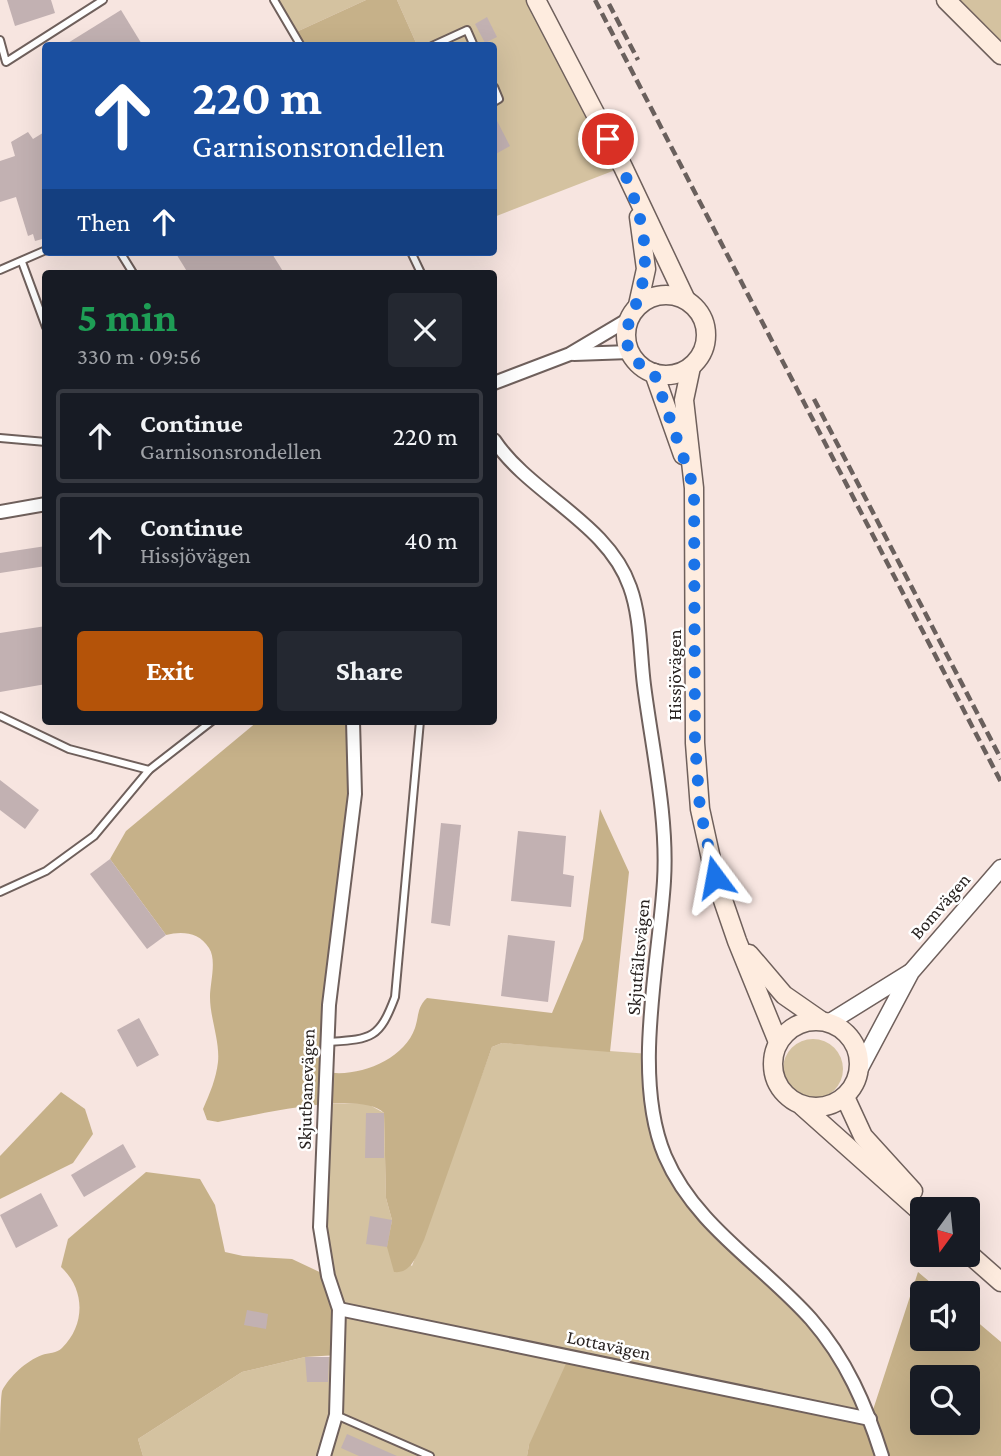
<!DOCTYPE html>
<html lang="en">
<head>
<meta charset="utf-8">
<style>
	:root { --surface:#171b24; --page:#242831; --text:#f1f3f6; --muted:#9ea1a6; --line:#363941; --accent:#b45309 }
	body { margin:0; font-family:"Crimson Pro",serif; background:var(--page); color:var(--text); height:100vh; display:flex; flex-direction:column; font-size:26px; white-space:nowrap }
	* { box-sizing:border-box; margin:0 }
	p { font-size:23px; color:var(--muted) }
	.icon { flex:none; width:38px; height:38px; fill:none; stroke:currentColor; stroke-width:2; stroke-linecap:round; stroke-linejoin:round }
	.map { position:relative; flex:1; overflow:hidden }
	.side { position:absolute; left:42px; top:270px; width:455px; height:455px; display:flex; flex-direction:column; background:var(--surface); border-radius:7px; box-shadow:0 7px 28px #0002 }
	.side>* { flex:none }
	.top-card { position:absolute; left:42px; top:42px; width:455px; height:214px; border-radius:7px; box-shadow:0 7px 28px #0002; background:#1a4fa0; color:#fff; overflow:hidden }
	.needle { width:46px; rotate:195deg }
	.fabs { position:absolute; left:910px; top:1197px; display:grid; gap:14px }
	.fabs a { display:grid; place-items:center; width:70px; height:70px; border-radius:7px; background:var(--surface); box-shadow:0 7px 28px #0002; font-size:35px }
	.pin { position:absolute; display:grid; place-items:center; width:60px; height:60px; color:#fff; margin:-30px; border:4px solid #fff; border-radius:50%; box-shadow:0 2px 7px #0007 }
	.me { position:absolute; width:77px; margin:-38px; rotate:347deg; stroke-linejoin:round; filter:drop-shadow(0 0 5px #0008) }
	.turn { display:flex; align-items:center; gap:24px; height:147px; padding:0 35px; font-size:32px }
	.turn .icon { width:91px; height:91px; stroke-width:2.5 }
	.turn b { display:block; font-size:49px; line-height:60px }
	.then { display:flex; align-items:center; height:66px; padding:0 35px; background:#0003; gap:14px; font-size:26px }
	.round { display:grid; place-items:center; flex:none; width:74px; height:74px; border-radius:7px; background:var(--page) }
	.summary { display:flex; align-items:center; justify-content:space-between; height:119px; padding:0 35px }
	h1 { font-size:42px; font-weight:700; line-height:52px; color:#1e9e55 }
	.cta { display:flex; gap:14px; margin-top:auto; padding:14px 35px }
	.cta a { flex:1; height:80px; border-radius:7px; background:var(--accent); color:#fff; font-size:28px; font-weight:700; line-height:80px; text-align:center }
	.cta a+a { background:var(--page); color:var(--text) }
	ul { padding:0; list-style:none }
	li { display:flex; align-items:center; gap:21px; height:94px; margin:0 14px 10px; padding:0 21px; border:4px solid var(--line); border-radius:7px }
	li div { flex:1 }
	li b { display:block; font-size:26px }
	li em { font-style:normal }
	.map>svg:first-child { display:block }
</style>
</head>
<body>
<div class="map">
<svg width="1001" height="1456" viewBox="0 0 1001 1456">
	<rect width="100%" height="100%" fill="#f7e5e0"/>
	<g fill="#d4c2a0">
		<path d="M274,0H366L294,33Z"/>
		<path d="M397,0H536L623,167L494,217V46L417,45Z"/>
		<path d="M946,0H1001V48Z"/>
		<circle cx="813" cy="1069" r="30"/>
		<path d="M502,1043L650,1054L651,1098L683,1189L810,1317L870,1419L529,1445L527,1456H143L138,1439L242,1372L305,1357H330L320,1227L332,1104L366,1103L384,1113L386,1198L392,1220L388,1247L412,1266L492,1047Z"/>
	</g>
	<g fill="#c6b189" fill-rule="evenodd">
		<path d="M366,0H397L417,45H301L294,33Z"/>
		<path d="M258,721H353L356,746L326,1072C358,1078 404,1060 415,1028C419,1016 417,1007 427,998L552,1013L583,939L600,809L629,872L610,1052L502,1043L492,1047L424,1240C417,1254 412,1274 394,1272L387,1247L392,1220L386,1198L384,1113C361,1089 252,1116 218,1122L207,1120L203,1109C210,1093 216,1079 218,1062C220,1041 210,1018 210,997C210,983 217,960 209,948C199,932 182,931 166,935L110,859L126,831Z"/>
		<path d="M61,1092L85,1109L93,1134L73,1163L0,1199V1156Z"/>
		<path d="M146,1172L200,1179L215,1205L225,1252L243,1256L292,1259L328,1276L339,1309L338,1355L305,1357L242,1372L138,1439L143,1456H0C0,1441 0,1402 2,1391C9,1377 26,1361 42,1355C48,1353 57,1353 62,1348C86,1324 85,1289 61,1267L68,1239Z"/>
		<path d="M918,1272L943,1293H922V1339H968V1314L1001,1342V1456H527L529,1445L569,1357L870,1419ZM922,1377H968V1423H922Z"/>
	</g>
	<g fill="#c2b1b2">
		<path d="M7,0H51L55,13L15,26Z"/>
		<path d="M121,10L143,46H63Z"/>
		<path d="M487,17L497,37L485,43L475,24Z"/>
		<path d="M494,115L510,146L494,155Z"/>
		<path d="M46,131V146L43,148L46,157V238L35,241L33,234L28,236L16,197L0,202V161L15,156L11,142L28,132L33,139Z"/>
		<path d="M175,252H271L284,273H188Z"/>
		<path d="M46,546V566L0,573V553Z"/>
		<path d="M46,626V684L0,692V633Z"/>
		<path d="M0,780L39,810L25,829L0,810Z"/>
		<path d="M441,823L461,825L450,926L431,923Z"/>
		<path d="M518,831L566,836L563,874L574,876L571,907L511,901Z"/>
		<path d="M110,859L166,935L147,949L90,874Z"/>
		<path d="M508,935L555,941L548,1002L501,996Z"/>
		<path d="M139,1018L159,1055L137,1067L117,1030Z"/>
		<path d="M366,1113H384V1158H365Z"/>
		<path d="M123,1144L136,1167L84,1197L71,1175Z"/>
		<path d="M41,1193L58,1226L16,1248L0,1215Z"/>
		<path d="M370,1216L392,1220L387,1247L366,1244Z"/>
		<path d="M247,1310L268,1314L266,1329L244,1325Z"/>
		<path d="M305,1357H329L328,1382H307Z"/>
		<path d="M347,1434L397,1456H359L341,1448Z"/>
	</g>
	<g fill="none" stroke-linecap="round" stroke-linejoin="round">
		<g stroke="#6f605c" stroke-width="10">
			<g id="service">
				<path d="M274,0L301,46"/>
				<path d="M0,40L6,62L103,0"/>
				<path d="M432,46L467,30L474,46"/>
				<path d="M494,87L499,99L494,102"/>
				<path d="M120,252L133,273"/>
				<path d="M411,252L421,273"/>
				<path d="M22,262L46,327"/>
				<path d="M0,270L46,250"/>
				<path d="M0,438L46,442"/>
				<path d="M0,716L69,749L149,770"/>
				<path d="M0,892L46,871L94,836L149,770L212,721"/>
				<path d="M327,1042C371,1039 379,1040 395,997L420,721"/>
				<path d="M336,1415L430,1456"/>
			</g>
		</g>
		<g stroke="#6f605c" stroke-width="16">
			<g id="minor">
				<path d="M574,354L630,352"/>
				<path d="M494,383L570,354L629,319"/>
				<path d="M494,440C530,494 608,523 630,587C641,617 640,654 644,685C652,748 668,817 664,881C659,963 632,1078 665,1156C695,1226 762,1264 811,1319C846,1359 866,1405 882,1456"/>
				<path d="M0,512L46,504"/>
				<path d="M339,1309L870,1419"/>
				<path d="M324,1456L336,1415L339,1309L328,1276L320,1227L329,1005L355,794L353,721"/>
			</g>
		</g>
		<g stroke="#6f605c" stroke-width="19">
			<g id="tertiary">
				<path d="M830,1022L909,973"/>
				<path d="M860,1068L911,972L1001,868"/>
			</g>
		</g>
		<g stroke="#6f605c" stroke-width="21">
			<g id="secondary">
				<path d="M536,0L623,167L685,298"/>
				<path d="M946,0L1001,55"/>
				<circle cx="666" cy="335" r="40"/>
				<path d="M638,305L646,269L639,217"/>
				<path d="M691,367L684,400L694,488L695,743L700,809L715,877L737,941L778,1042"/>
				<path d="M654,373L683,455"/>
				<path d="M749,954L784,995L820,1020"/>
				<circle cx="816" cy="1064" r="43"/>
				<path d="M845,1097L863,1136L913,1191"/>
				<path d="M802,1106L922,1213"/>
				<path d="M968,1253L1001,1282"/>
			</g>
		</g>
		<use href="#service" stroke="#fff" stroke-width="6"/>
		<use href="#minor" stroke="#fff" stroke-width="12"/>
		<use href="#tertiary" stroke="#fff" stroke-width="16"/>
		<use href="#secondary" stroke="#feecdf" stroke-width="18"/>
		<g stroke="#6a605d" stroke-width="4.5" stroke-dasharray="10 5" stroke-linecap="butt">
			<path d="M595,0L1001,782"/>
			<path d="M609,4L638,60"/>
			<path d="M814,399L1001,759"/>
		</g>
	</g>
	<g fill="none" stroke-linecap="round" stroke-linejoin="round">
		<path stroke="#1a73e8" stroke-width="12" stroke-dasharray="0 21.6" d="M608,139C631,183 653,236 642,285C639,304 624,322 627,342C629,357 641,367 654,373L694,488L695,743L700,809L715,877"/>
	</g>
	<g text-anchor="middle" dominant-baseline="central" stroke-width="5" stroke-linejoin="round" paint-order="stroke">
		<g font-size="19" fill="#282220" stroke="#fff">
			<text transform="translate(674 675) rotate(-90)">Hissjövägen</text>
			<text transform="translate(940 906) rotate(-49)">Bomvägen</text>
			<text transform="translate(638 957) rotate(-85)">Skjutfältsvägen</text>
			<text transform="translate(306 1089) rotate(-88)">Skjutbanevägen</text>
			<text transform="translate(609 1345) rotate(12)">Lottavägen</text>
		</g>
	</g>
</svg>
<div class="fabs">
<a><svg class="needle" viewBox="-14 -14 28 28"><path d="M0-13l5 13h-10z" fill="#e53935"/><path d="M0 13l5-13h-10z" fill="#9ea1a6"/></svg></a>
<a><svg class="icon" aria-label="sound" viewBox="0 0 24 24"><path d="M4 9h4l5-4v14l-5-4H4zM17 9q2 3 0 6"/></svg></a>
<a><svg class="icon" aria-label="search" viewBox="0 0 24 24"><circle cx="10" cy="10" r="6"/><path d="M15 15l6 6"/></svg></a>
</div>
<div class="pin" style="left:608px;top:139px;background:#d93025"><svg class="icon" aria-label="arrive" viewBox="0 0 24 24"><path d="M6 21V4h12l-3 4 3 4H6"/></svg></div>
<svg class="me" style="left:715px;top:877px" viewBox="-20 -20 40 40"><path d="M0-17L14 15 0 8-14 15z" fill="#1a73e8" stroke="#fff" stroke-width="4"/></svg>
<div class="top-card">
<div class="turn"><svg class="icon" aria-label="ahead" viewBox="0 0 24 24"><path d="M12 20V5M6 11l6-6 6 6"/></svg><div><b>220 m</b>Garnisonsrondellen</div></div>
<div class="then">Then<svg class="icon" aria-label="ahead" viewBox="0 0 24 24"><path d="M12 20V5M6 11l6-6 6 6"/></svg></div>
</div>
<section class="side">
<div class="summary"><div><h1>5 min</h1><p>330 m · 09:56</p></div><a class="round"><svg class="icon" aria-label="close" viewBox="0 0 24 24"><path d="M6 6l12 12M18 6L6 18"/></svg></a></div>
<ul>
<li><svg class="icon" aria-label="ahead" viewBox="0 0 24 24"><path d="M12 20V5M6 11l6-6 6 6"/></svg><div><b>Continue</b><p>Garnisonsrondellen</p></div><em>220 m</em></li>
<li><svg class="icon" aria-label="ahead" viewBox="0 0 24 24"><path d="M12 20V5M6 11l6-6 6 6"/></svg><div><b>Continue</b><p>Hissjövägen</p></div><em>40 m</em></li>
</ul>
<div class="cta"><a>Exit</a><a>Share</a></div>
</section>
</div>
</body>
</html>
